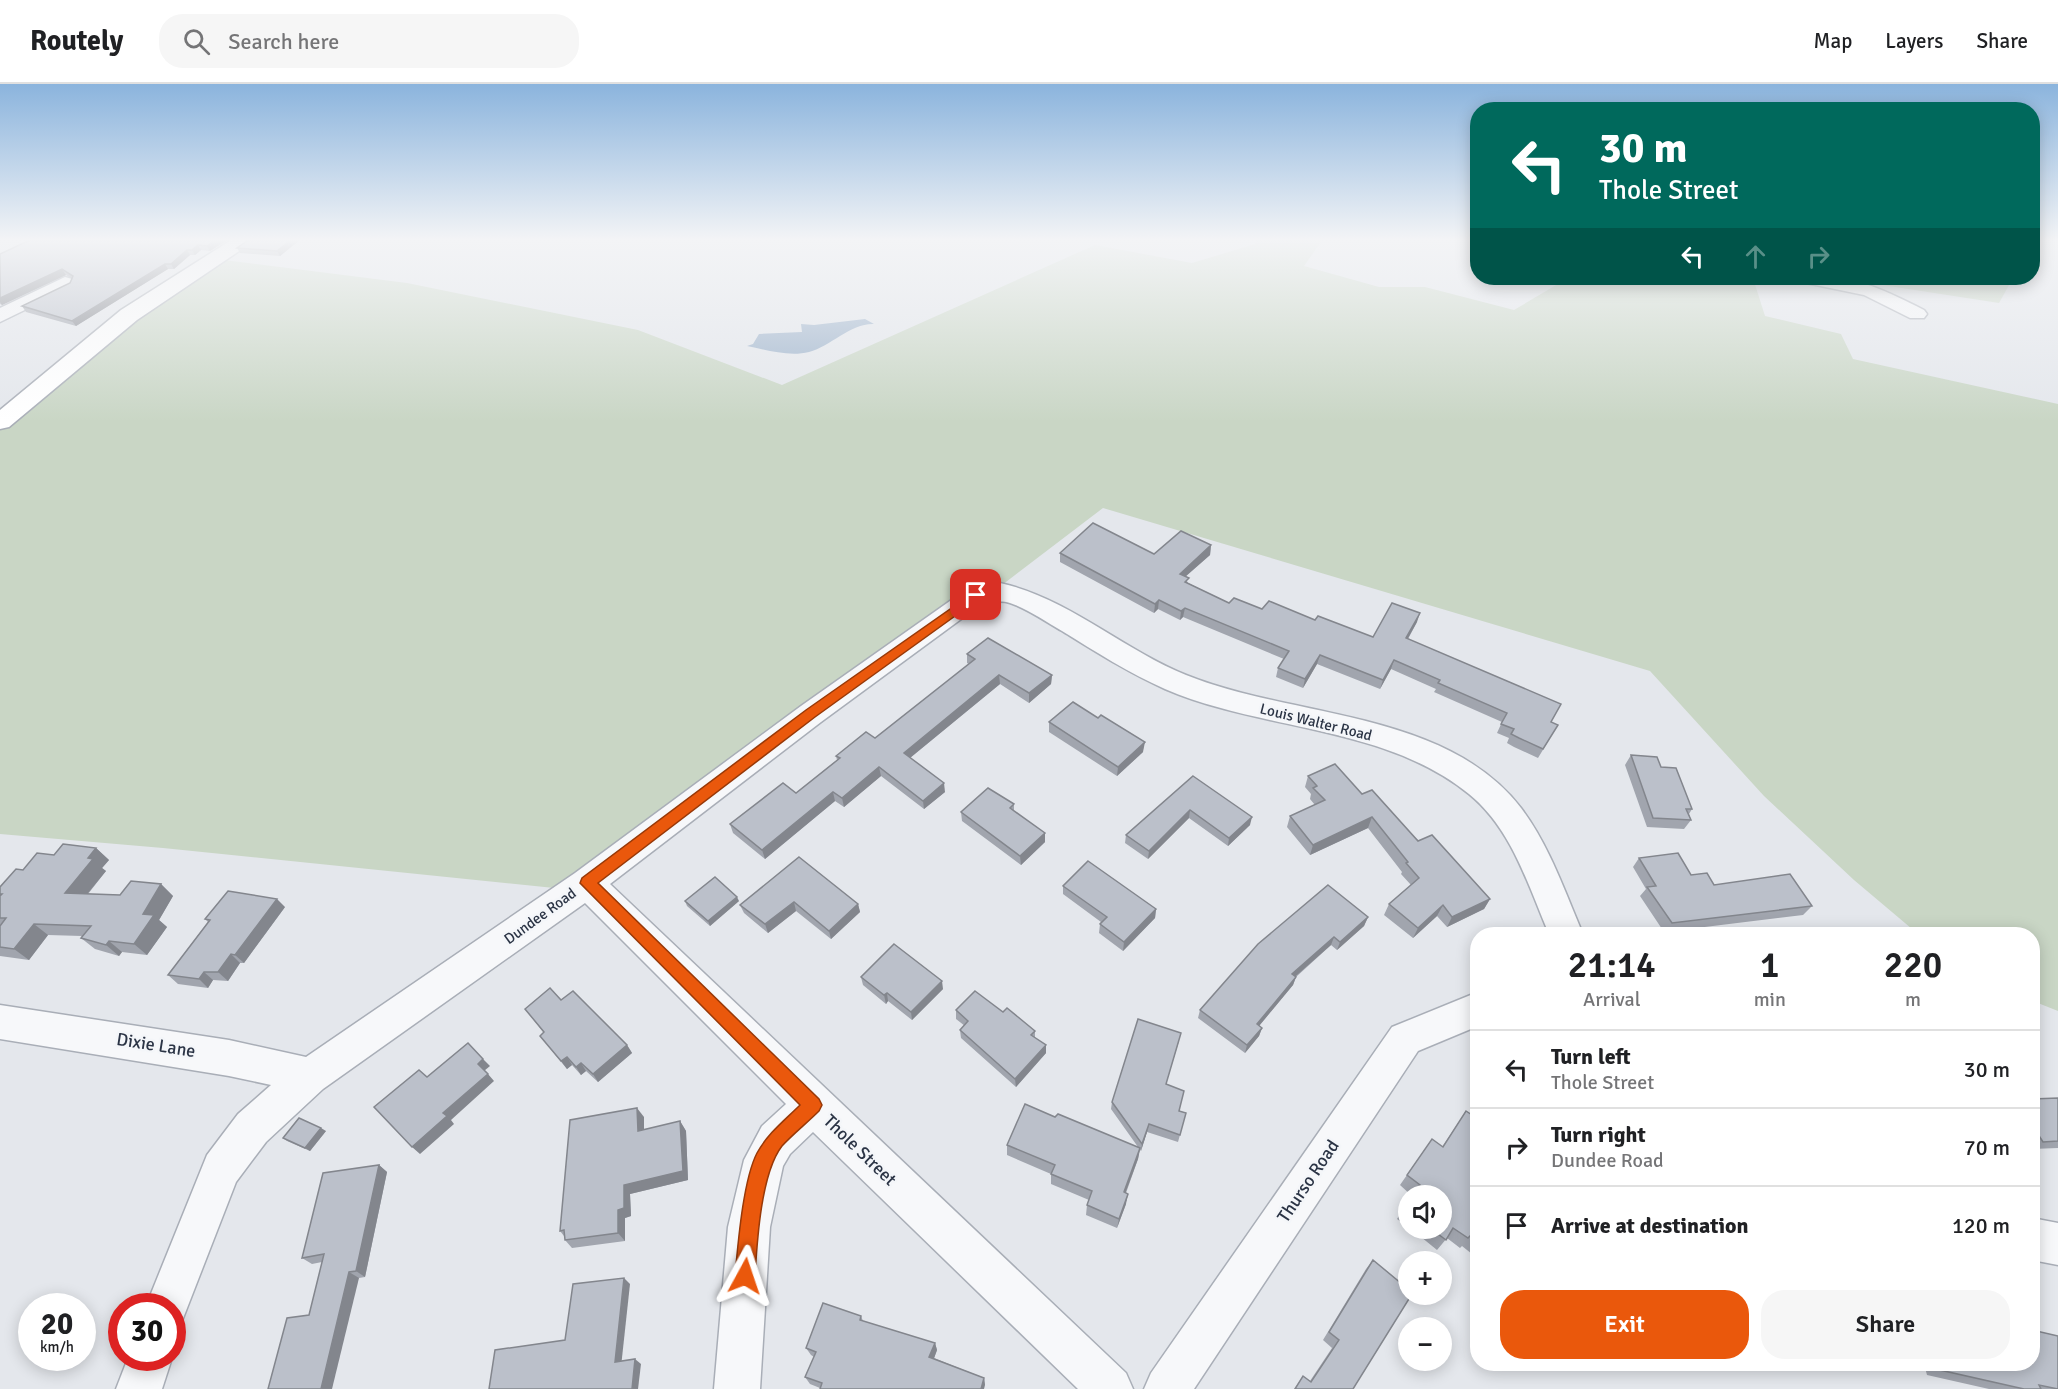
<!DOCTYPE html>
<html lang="en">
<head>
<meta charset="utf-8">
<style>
	:root { --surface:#fff; --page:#f6f6f6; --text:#202124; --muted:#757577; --line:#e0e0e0; --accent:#ea580c }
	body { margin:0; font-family:Signika,sans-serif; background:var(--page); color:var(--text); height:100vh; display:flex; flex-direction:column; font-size:22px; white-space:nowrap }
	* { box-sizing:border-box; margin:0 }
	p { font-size:20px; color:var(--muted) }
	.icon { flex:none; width:33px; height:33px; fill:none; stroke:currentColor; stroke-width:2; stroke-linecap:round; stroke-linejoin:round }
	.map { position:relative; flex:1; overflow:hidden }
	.sheet { position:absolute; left:1470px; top:843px; width:570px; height:444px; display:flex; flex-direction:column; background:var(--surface); border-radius:24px; box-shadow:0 3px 15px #0003 }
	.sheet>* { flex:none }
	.banner { position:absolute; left:1470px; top:18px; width:570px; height:183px; border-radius:24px; box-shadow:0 3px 15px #0003; background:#00695c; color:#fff; overflow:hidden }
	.controls { position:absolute; left:1398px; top:1101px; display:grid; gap:12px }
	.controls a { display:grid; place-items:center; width:54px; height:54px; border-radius:50%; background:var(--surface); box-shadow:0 3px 15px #0003; font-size:30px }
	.speed { position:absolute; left:18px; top:1209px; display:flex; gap:12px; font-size:30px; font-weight:700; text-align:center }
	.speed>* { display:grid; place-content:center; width:78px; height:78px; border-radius:50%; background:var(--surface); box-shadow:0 3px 15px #0003; line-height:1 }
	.speed small { font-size:15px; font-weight:400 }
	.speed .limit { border:9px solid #d22; background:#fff; color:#111 }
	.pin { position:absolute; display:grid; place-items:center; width:51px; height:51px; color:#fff; margin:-26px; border-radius:12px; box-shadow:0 3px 9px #0006 }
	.me { position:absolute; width:66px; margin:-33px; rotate:5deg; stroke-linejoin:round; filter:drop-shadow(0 0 4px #0008) }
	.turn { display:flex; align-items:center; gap:21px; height:126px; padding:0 30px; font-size:27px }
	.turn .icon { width:78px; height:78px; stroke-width:2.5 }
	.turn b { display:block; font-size:42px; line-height:51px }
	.lanes { display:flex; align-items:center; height:57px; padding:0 30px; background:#0003; justify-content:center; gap:30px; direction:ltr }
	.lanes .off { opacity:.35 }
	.eta { display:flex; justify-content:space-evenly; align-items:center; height:102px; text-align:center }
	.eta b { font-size:36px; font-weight:600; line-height:42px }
	.action { display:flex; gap:12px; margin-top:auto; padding:12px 30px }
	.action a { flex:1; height:69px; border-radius:24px; background:var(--accent); color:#fff; font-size:24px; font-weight:600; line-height:69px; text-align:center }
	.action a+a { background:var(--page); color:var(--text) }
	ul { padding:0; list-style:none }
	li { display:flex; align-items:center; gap:18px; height:78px; padding:0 30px; border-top:2px solid var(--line) }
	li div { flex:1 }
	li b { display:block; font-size:22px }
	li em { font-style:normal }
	header { display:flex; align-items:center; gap:36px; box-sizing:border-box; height:84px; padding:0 30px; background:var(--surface); border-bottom:2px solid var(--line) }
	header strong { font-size:28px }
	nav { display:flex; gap:33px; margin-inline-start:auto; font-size:21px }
	.search { width:420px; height:54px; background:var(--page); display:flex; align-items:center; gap:15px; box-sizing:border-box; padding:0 21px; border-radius:24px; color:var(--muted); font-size:22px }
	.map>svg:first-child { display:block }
</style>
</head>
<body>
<header>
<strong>Routely</strong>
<div class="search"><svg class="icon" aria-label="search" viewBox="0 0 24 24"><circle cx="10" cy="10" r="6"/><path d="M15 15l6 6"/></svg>Search here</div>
<nav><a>Map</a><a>Layers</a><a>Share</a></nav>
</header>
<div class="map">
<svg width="2058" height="1305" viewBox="0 0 2058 1305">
	<rect width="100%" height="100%" fill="#e4e7ec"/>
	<g fill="#c9d6c5">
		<path d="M1259,155H1323L1304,182L1379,203H1425L1514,226L1568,194H1753L1765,232L1841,250L1853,275L2058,320V927L2033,917L2032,850H1918L1854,796L1764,712L1650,587L1103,424L1002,501L564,805L163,764L0,750V339L216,175L407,199L638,246L782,301L1095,161L1192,179L1255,160Z"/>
		<path d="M1837,194H2013L1999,219Z"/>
	</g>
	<path fill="#9fb4cc" d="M865,235L874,240C851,239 831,262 809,268C789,273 767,266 747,262L753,260L759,250L802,248L801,240L814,241Z"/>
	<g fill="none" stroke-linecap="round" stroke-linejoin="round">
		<g stroke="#a9aeb7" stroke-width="3">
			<g id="street">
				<path d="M65,193L72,195L75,199L72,203L0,238V224Z"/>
				<path d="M1798,194C1848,188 1881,204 1924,226L1927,230L1924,234H1910L1864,211L1801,198Z"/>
				<path d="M1000,499C1068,514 1122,565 1186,591C1292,634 1446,626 1521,724C1549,761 1565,808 1583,850H1549C1528,801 1512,745 1469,710C1384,641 1262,647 1165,605C1129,589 1096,568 1062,547C1046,538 1028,525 1010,519C1001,516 992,518 983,519L821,638L610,800L1126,1289L1133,1305H1078L813,1048L790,1070L783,1082L770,1143L760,1305H714L728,1143L744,1076L762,1042L786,1020L585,819L323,1005L266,1058L236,1098L182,1237L172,1241V1222H146L207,1071L238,1030L271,1001L229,992L0,955V921L229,956L306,973L575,789L801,622L967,505Z"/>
				<path d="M1478,908V942L1418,967L1194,1305H1144L1151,1289L1392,943Z"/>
				<path d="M2032,1134L2058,1139V1181L2032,1176Z"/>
				<path d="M128,1274H172L162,1305H116Z"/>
			</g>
		</g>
		<g stroke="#a9aeb7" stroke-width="3">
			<path id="secondary" d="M233,155H257L137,236L9,343L0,345V326L121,226Z"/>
		</g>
		<use href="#street" fill="#f7f8fa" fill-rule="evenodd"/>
		<use href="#secondary" fill="#fff" fill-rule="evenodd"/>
	</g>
	<g fill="#a1a5ae">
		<path d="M229,155L210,167L201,166L195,171H190L174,185H168L76,242L26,228L22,222L70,199L72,195L66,191L2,221L0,220V170Z"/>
		<path d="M301,155L280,172L240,169L237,164Z"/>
		<path d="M1211,461L1210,471L1185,493L1188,499L1229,519L1315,536L1373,553L1417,538L1408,555L1551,638L1558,641L1538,674L1514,663L1507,659L1509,654L1497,649L1502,638L1434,608L1436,605L1391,585L1380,605L1317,580L1303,604L1276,593L1278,584L1284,575L1183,533L1180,536L1158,525L1154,529L1060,478V469L1154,470Z"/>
		<path d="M967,570L1052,591L1051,600L1029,619L1000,600L910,674L945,708L924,725L881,692L844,723L835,717L765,775L733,749L730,740L796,709L837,676L836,672L875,654L969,580L967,579Z"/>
		<path d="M1049,638L1143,668L1117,692L1049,648Z"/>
		<path d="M1631,671L1661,683L1692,725L1689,730L1691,736L1684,745L1647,743L1625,681Z"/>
		<path d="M1193,692L1250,741L1228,762L1189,734L1148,775L1125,759L1126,751Z"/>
		<path d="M1308,692L1362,710L1490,815L1484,825L1447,843L1437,832L1413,854L1384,831L1389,820L1411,801L1401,790L1402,788L1368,744L1310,771L1287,743L1290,732L1315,721L1310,715L1311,710L1305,703Z"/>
		<path d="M1014,720V727L1045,749V758L1021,781L962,737L961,728Z"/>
		<path d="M96,764L109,776L102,784L106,787L88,810L120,811L161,800L173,812L159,836L167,843L147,871L122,868L119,872L95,865L81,854L82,852L48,851L29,876L0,872V803L23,786L54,771Z"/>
		<path d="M799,773L858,820L860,828L831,855L796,827L768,849L744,829L740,821Z"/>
		<path d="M1639,774L1691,791L1714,801L1812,822L1803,831L1664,848L1640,812L1646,805L1633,783Z"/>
		<path d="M1063,802L1156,825L1155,834L1123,867L1099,849L1100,840L1101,838L1063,810Z"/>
		<path d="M685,817H739L710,842L687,822Z"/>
		<path d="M285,823L244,879H240L228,897L213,896L208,904L178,900L168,891L208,838L205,835Z"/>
		<path d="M1368,833L1364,842L1337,866L1331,861L1296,893L1293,901L1259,942L1262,944L1259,952L1245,969L1198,934L1200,926Z"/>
		<path d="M861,893L943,905L912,936L888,917L886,920L863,901Z"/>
		<path d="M561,916L627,961L632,969L598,998L586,987L581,991L572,981L567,985L540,952L544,949L525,925Z"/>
		<path d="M956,926L1003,928L1035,947V954L1046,969L1016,1003L961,954L960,946L965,942L956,935Z"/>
		<path d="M1179,957L1166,1000L1179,1027L1186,1029L1178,1058L1147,1048L1141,1067L1140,1066L1138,1075L1126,1109V1120L1117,1144L1086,1131L1087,1121L1089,1116L1051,1100V1090L1007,1071V1061L1055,1033L1138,1063L1111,1025L1112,1018Z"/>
		<path d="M2058,1014V1064L2032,1065V1015Z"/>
		<path d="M1466,1027L1478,1035V1164L1472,1170L1462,1162L1460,1164L1447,1154L1437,1166L1410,1144H1442V1112H1412L1400,1101L1432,1055L1442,1063Z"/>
		<path d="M644,1033V1046L680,1037L686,1047L688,1096L630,1110L631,1132L625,1134V1157L572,1164L565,1156L564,1152L560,1147Z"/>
		<path d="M326,1047L310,1067L287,1057L283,1054Z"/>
		<path d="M379,1081L387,1088L365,1193L359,1194L309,1231L322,1178L312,1180L302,1174Z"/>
		<path d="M1408,1117V1143L1397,1135Z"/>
		<path d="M1373,1176L1353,1305H1294L1303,1292L1310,1297L1332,1264L1323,1256L1366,1185Z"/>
		<path d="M861,1232L863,1237L935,1259L937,1266L934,1274L984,1294L985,1301L820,1304L810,1300L805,1293L814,1273L811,1271L806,1264Z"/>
		<path d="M1924,1280H2032L2058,1305H1989L1927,1291Z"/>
	</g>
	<g fill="#83868d">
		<path d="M217,155H229L210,167L207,162Z"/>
		<path d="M292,155H301L280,172L277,167Z"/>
		<path d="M198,161L201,166L195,171L192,166Z"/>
		<path d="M187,166L190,171L174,185L171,180Z"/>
		<path d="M165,180L168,185L76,242L72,237Z"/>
		<path d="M62,185L66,191L2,221L0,218V214Z"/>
		<path d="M1211,461L1210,471L1178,499L1180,490Z"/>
		<path d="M1159,516L1158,525L1154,529L1155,520Z"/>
		<path d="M1185,524L1183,533L1180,536L1181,527Z"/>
		<path d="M1420,529L1417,538L1403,563L1406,554Z"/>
		<path d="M1320,571L1317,580L1303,604L1305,595Z"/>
		<path d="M1394,576L1391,585L1380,605L1383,596Z"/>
		<path d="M999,591L1000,600L905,678L904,669Z"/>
		<path d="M1052,591L1051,600L1029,619V609Z"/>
		<path d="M1145,658L1143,668L1117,692L1118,683Z"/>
		<path d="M879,683L881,692L844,723L842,714Z"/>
		<path d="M944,699L945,708L924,725L923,717Z"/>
		<path d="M833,708L835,717L765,775L762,766Z"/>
		<path d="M1190,726L1189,734L1148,775L1149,767Z"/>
		<path d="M1252,733L1250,741L1228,762L1229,754Z"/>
		<path d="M1372,733L1368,744L1310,771L1313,761Z"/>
		<path d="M1045,749V758L1021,781L1020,772Z"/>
		<path d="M96,764L109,776L102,784L106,787L79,820L65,809L88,774Z"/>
		<path d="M161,800L173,812L159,836L167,843L147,871L134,860L143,830Z"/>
		<path d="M737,813L739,817L710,842L708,837Z"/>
		<path d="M277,815L285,823L244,879L235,871Z"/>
		<path d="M1490,815L1484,825L1447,843L1452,833Z"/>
		<path d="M794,818L796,827L768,849L765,840Z"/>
		<path d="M858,820L860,828L831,855L829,847Z"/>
		<path d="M1443,821L1437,832L1413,854L1418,844Z"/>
		<path d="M1156,825L1155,834L1123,867L1124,858Z"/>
		<path d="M1368,833L1364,842L1337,866L1340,858Z"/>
		<path d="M34,840L48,851L29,876L14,865Z"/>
		<path d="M1334,853L1331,861L1289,898L1292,890Z"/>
		<path d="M109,857L122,868L119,872L106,861Z"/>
		<path d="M231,870L240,879L228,897L218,888Z"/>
		<path d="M204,888L213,896L208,904L199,895Z"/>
		<path d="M1296,893L1293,901L1254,948L1257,940Z"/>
		<path d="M942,897L943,905L912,936L911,928Z"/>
		<path d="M887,909L888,917L886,920L884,911Z"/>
		<path d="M1262,944L1259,952L1245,969L1247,961Z"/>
		<path d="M627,961L632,969L598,998L593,990Z"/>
		<path d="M1046,961V969L1016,1003L1015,995Z"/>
		<path d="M567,973L572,981L567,985L561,977Z"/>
		<path d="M483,975L490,982L484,987L478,980Z"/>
		<path d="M581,979L586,987L581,991L576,983Z"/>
		<path d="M488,990L494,997L451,1036L454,1040L420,1070L412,1063L443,1029Z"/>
		<path d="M637,1024L644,1033V1056L638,1047Z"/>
		<path d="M680,1037L686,1047L688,1096L630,1110L631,1132L625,1134V1157L618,1149V1126L624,1101Z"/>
		<path d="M1149,1040L1147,1048L1141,1067L1142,1060Z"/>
		<path d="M321,1044L326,1047L310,1067L305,1064Z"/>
		<path d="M1140,1064L1138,1075L1122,1118L1124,1108Z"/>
		<path d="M379,1081L387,1088L365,1193L356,1187Z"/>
		<path d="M1128,1110L1126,1120L1117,1144L1119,1135Z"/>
		<path d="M349,1188L359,1194L332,1305H321Z"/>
		<path d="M624,1194L630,1200L621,1283L615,1278Z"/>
		<path d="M935,1259L937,1266L932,1280L929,1273Z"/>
		<path d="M635,1275L641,1280L638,1305H632Z"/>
		<path d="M984,1294L985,1301L984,1305H981Z"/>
	</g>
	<g fill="#bbc0ca" stroke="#83868d" stroke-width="1.5">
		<path d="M32,155H217L207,162L198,161L192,166H187L171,180H165L72,237L22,222L70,199L73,192L62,185L0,214V170Z"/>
		<path d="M250,155H292L277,167L237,164Z"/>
		<path d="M1093,439L1154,470L1181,447L1211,461L1180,490L1189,494L1185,498L1229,519L1234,514L1262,525L1269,517L1315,536L1318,532L1373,553L1392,519L1420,529L1406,554L1561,620L1551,638L1558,641L1543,665L1519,654L1511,650L1514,645L1501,640L1507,629L1438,599L1440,596L1394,576L1383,596L1320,571L1305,595L1278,584L1289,567L1185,524L1181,527L1159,516L1155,520L1060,469Z"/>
		<path d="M988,554L1052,591L1029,609L999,591L904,669L944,699L923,717L879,683L842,714L833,708L762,766L730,740L783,699L796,709L840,674L836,672L866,648L875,654L975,575L967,570Z"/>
		<path d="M1073,618L1098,634L1101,631L1145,658L1118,683L1049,638Z"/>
		<path d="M1631,671L1657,673L1661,683L1676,684L1692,725H1686L1691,736L1653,734Z"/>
		<path d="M1335,680L1362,710L1372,706L1418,757L1432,751L1490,815L1452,833L1443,821L1418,844L1389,820L1419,794L1406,779L1408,778L1372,733L1313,761L1290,732L1325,716L1313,704L1317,702L1308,692Z"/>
		<path d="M1193,692L1252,733L1229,754L1190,726L1149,767L1126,751Z"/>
		<path d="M988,704L1014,720L1010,724L1045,749L1020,772L961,728Z"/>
		<path d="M63,760L96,764L88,774L93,775L65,809L120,811L131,797L161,800L143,830L154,831L134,860L109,857L106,861L81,854L91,842L34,840L14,865L0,863V842L6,834H0V812L2,810H0V803L16,785L23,786L37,769L54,771Z"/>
		<path d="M1678,769L1691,791L1707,789L1714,801L1790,790L1812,822L1672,839L1647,803L1656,802L1639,774Z"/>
		<path d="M799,773L858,820L829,847L794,818L765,840L740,821Z"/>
		<path d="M1088,777L1156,825L1124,858L1100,840L1107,833L1063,802Z"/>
		<path d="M715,793L737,813L708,837L685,817Z"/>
		<path d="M1328,801L1368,833L1340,858L1334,853L1292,890L1296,893L1257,940L1262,944L1247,961L1200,926L1258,860Z"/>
		<path d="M228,807L277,815L235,871L231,870L218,888H204L199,895L168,891L210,836L205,835Z"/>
		<path d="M894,860L942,897L911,928L887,909L884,911L861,893Z"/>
		<path d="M550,904L561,916L573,907L627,961L593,990L581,979L576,983L567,973L561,977L540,952L544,948L525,925Z"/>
		<path d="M975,907L1003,928L1007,924L1035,947L1031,951L1046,961L1015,995L960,946L968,937L956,926Z"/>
		<path d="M1138,935L1181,949L1166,1000L1184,1007L1179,1027L1186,1029L1180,1051L1149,1040L1142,1060L1112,1018Z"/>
		<path d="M468,959L483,975L478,980L488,990L443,1029L447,1032L412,1063L374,1023L419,986L427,993Z"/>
		<path d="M2058,1014V1057L2043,1058L2032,1041V1015Z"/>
		<path d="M1025,1020L1055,1033L1058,1030L1140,1064L1124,1108L1128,1110L1119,1135L1087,1121L1092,1107L1051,1090L1055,1081L1007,1061Z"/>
		<path d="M637,1024L638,1047L680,1037L683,1087L624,1101V1124L618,1126V1149L565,1156L564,1146L560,1147L570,1036Z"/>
		<path d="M1466,1027L1478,1035V1158L1470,1152L1468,1154L1453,1144L1446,1156L1430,1144H1442V1112H1413L1420,1101L1407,1091L1432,1055L1443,1063Z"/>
		<path d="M299,1034L321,1044L305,1064L283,1054Z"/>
		<path d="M379,1081L356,1187L349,1188L321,1305H268L287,1234L309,1231L324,1170L302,1174L323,1089Z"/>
		<path d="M1408,1119V1128L1405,1125Z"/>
		<path d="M1373,1176L1408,1205V1210H1412L1353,1305H1295L1303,1292L1311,1298L1339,1256L1329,1248Z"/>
		<path d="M624,1194L615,1278L635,1275L632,1305H489L495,1266L565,1256L573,1200Z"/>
		<path d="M823,1219L861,1232L860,1236L935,1259L929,1273L984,1294L981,1305H820L822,1299L805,1293L816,1268L806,1264Z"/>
		<path d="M2032,1246L2058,1252V1305L2039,1301L2041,1305H2024L1940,1286L1938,1280H2032Z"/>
	</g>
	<linearGradient id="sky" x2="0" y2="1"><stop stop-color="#8bb4dd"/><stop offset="0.46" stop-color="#f3f4f6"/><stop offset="1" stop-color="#f3f4f6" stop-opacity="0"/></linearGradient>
	<rect width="2058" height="338" fill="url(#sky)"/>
	<path fill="#ea580c" stroke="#983908" stroke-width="1.5" d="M976,507L982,511L980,514L815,633L598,799L819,1015L822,1021L819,1027C807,1039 793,1050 782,1062C761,1089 757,1158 755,1192L752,1199L745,1202L738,1199L735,1192C738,1160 743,1096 757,1069C768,1049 785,1036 800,1021L580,799L582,794L806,626Z"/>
	<g text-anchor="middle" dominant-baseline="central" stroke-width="5" stroke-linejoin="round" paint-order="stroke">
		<g font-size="15" fill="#2b3445" stroke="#f4f6f9">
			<text transform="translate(1316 638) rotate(14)">Louis Walter Road</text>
			<text transform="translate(540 832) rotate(-36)">Dundee Road</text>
		</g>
		<g font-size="18" fill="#2b3445" stroke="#f4f6f9">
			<text transform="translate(156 961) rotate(9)">Dixie Lane</text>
			<text transform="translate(860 1066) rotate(44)">Thole Street</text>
			<text transform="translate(1308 1097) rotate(-56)">Thurso Road</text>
		</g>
	</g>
</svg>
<div class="controls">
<a><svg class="icon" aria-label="sound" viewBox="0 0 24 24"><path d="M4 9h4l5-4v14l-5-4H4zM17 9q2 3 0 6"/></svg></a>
<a>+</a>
<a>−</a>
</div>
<div class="speed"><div>20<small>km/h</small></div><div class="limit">30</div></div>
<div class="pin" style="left:976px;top:511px;background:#d93025"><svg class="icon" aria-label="arrive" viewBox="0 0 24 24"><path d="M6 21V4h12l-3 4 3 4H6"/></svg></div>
<svg class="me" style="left:745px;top:1192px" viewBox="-20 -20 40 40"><path d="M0-17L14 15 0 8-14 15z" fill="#ea580c" stroke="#fff" stroke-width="4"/></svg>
<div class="banner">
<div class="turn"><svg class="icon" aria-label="left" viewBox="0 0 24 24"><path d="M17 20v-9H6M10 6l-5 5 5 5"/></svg><div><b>30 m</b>Thole Street</div></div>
<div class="lanes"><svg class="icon" aria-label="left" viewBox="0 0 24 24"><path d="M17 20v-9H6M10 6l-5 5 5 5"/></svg><svg class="icon off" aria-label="ahead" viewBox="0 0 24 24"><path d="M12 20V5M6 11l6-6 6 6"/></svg><svg class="icon off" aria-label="right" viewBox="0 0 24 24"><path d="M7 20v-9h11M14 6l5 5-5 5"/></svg></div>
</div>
<section class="sheet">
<div class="eta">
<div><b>21:14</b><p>Arrival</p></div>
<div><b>1</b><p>min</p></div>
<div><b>220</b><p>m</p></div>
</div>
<ul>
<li><svg class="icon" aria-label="left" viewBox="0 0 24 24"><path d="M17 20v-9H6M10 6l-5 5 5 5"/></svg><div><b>Turn left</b><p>Thole Street</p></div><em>30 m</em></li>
<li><svg class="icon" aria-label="right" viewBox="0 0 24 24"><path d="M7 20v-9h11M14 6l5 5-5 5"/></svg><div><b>Turn right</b><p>Dundee Road</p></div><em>70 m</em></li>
<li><svg class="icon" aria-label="arrive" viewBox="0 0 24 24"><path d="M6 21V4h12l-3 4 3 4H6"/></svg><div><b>Arrive at destination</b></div><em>120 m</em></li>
</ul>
<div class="action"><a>Exit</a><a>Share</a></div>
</section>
</div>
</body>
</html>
